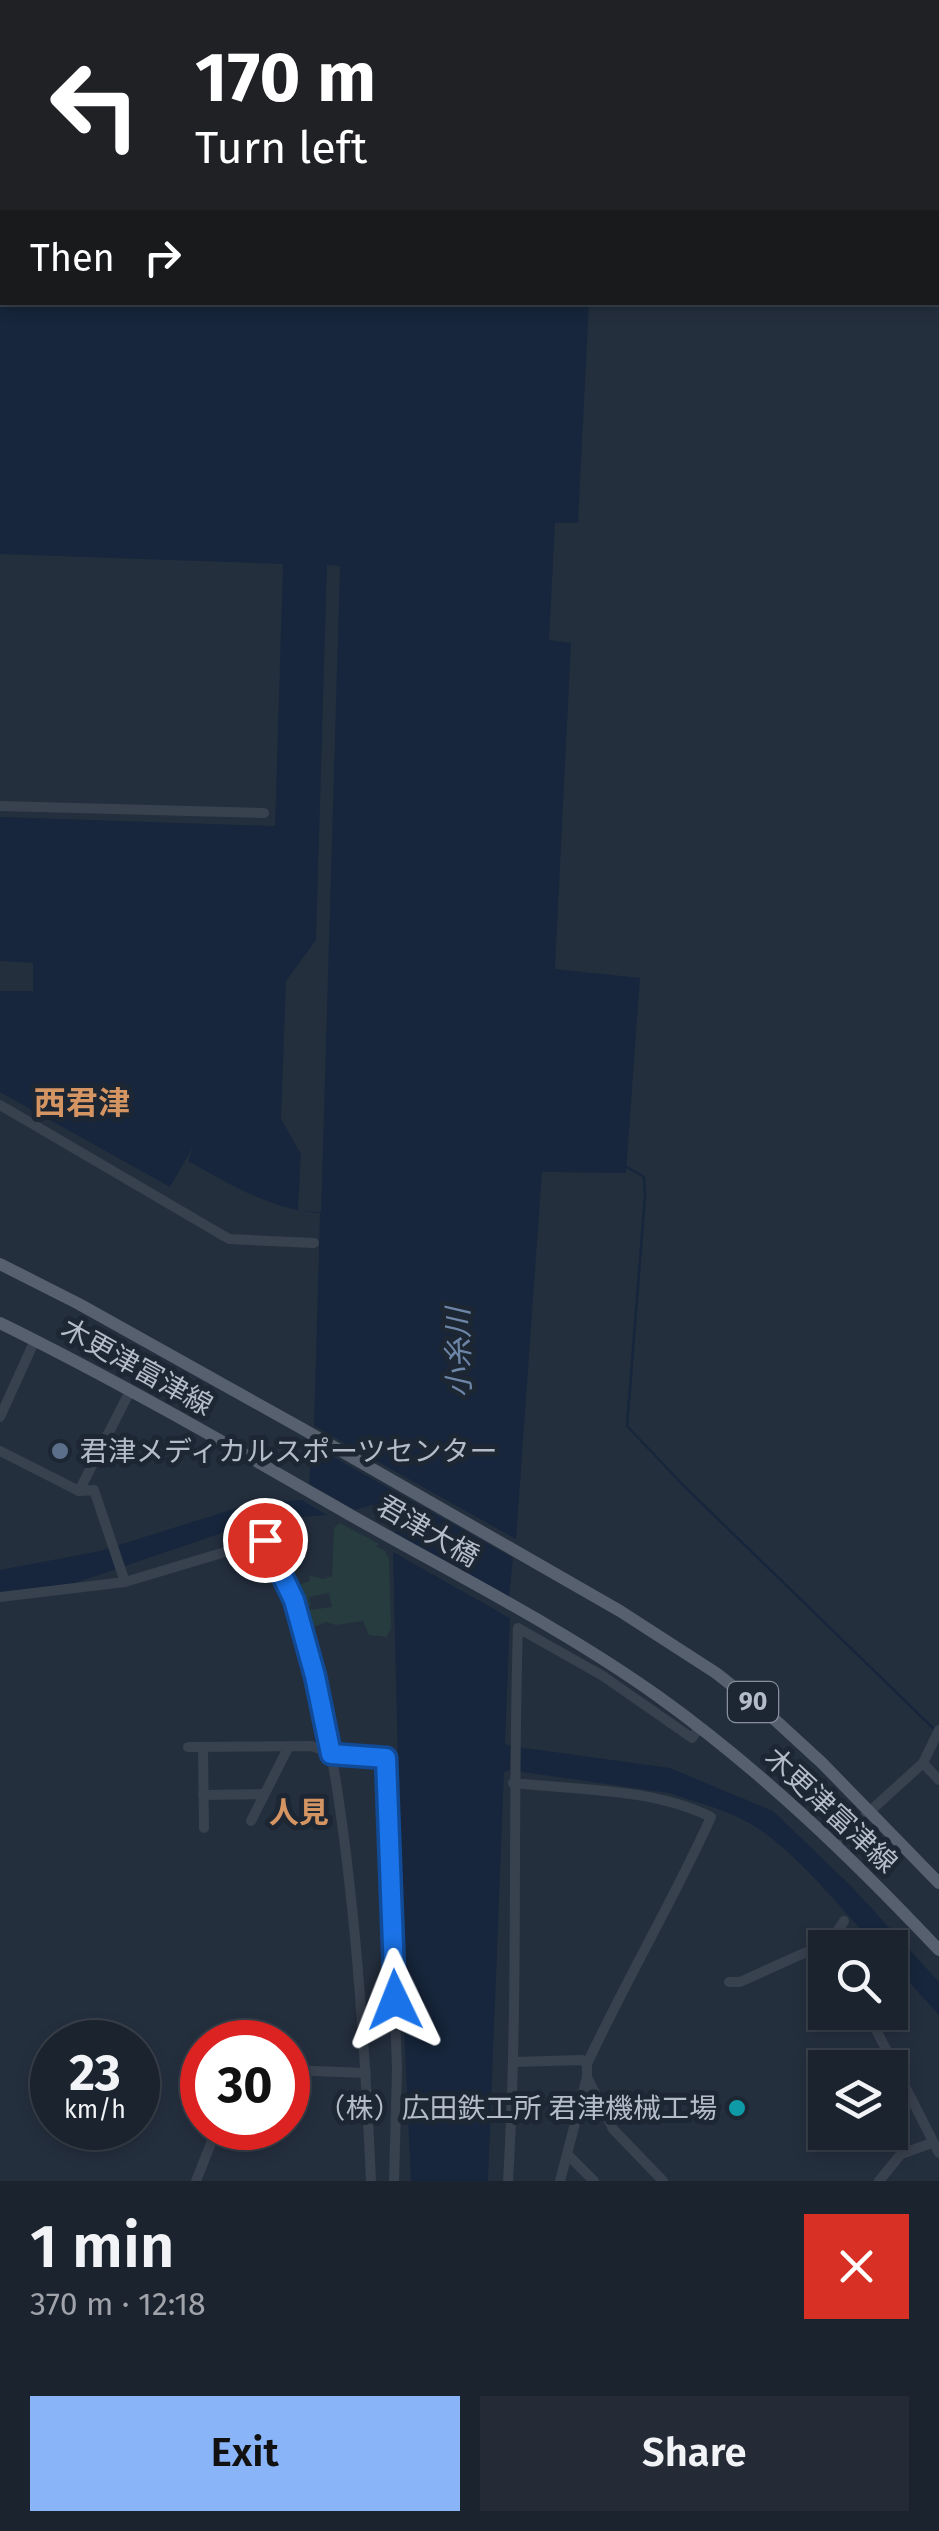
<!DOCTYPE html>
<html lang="en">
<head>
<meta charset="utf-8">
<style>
	:root { --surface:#1b232e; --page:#242b36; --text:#f1f3f6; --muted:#a0a4aa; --line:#39404a; --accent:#8ab4f8 }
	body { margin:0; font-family:"Fira Sans","Noto Sans JP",sans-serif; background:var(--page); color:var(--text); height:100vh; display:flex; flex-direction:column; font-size:38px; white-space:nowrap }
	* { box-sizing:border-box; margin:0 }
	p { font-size:32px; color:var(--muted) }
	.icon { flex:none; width:55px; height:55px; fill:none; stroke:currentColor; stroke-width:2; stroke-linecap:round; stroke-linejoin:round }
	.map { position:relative; height:2181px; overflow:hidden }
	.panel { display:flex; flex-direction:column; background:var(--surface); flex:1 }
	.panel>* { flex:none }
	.guide { position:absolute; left:0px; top:0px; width:940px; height:305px; box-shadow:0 5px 15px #0003,0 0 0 2px var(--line); background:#202124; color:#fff; overflow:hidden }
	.fabs { position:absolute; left:808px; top:1930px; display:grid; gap:20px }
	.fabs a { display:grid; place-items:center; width:100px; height:100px; border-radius:0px; background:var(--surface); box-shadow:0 5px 15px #0003,0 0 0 2px var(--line); font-size:50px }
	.speed { position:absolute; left:30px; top:2020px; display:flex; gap:20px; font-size:50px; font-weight:700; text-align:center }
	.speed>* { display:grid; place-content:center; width:130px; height:130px; border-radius:50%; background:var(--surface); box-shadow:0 5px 15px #0003,0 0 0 2px var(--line); line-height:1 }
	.speed small { font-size:25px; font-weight:400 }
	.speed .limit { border:15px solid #d22; background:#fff; color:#111 }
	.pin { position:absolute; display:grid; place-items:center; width:85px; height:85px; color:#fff; margin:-42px; border:5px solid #fff; border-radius:50%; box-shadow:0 2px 10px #0007 }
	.me { position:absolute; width:110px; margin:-55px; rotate:358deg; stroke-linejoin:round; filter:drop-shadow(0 0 8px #0008) }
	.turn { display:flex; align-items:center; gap:35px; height:210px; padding:0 30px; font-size:45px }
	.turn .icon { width:130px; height:130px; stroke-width:2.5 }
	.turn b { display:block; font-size:70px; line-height:85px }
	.then { display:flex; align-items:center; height:95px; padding:0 30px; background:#0003; gap:20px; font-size:38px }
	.round { display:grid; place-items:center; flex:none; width:105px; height:105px; border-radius:0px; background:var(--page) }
	.head { display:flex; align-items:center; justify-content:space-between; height:170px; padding:0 30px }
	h1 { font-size:60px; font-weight:600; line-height:75px }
	.primary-button { display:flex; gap:20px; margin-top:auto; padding:20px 30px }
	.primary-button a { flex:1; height:115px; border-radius:0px; background:var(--accent); color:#111; font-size:40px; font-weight:600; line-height:115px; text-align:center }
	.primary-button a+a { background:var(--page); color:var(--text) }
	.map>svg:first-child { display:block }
</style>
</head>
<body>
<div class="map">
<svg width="939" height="2181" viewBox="0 0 939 2181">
	<rect width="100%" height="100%" fill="#242f3e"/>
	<path fill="#263c3f" d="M340,1523L379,1544L376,1546L385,1551L389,1559L391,1628L387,1637L369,1635L363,1621L336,1625L326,1622L306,1630L301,1611L332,1607L329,1593L309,1597L311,1606L299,1609L290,1579L293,1577L296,1586L310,1581L309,1575L323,1579L332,1576L334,1528Z"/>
	<g fill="#17263c">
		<path d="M0,0H606L2,2V302L589,303L578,523H555L549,640L571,643L555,969L640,978L626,1173L542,1172L516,1540L314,1426L320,1213C271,1210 230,1184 188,1161L193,1147L170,1187L0,1092V991H33V963L0,961V817L275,826L283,564L0,554Z"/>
		<path d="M312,1445L513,1558L509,1598L395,1533L396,1518L386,1506L372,1505L355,1510L309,1484Z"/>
		<path d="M302,1500L327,1515L257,1521L72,1584L0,1593V1570L100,1551L253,1503Z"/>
		<path d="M393,1552L510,1618L505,1744L511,1746L510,1770L504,1772L488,2181H411L404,2029Z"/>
		<path d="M518,1747L670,1768L773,1811L851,1886L939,1982V2015L890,1961V1948L877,1947C841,1909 794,1848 749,1823C723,1808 697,1803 669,1793L516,1771Z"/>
	</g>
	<g fill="#242f3e">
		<path d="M327,565L340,566L321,1212L298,1211L301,1154L281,1119L286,981L316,940Z"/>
		<path d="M309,1423L314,1426L521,1542L514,1545L309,1428Z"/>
		<path d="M391,1547L513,1614L515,1621L389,1549Z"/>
	</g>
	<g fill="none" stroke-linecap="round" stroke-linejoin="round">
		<path stroke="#17263c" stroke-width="2.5" d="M627,1167L644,1177L645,1196L627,1426L685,1487L934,1729"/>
		<g stroke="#38414e" stroke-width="10">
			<path d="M0,806L264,813"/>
			<path d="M0,1105L229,1239L314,1243"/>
			<path d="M0,1417L35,1340"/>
			<path d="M0,1451L79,1491L94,1490L125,1582"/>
			<path d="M79,1491L130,1391"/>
			<path d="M0,1597L125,1582L265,1540C275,1561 287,1581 294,1602C316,1665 328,1730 338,1795C357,1923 365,2052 371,2181"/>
			<path d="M188,1747L312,1746L331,1754L386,1758L397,2069L394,2181"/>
			<path d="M203,1747L204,1828"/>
			<path d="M923,1763L939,1780"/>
			<path d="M513,1783C578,1790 652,1788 711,1817C673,1901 626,1980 587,2064V2077L560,2181"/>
			<path d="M203,1795L264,1794"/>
			<path d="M251,1821L289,1746"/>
			<path d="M835,1843L923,1763L939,1730"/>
			<path d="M834,1946L831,1941L844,1921"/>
			<path d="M729,1982H740L831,1941"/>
			<path d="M867,2012L939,2153"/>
			<path d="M515,2062L582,2060L587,2064"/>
			<path d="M288,2070L366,2073"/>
			<path d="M587,2077L613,2129L663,2181"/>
			<path d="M568,2155L594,2181"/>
			<path d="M196,2181L217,2128"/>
			<path d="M508,2181C519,1997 512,1812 518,1628L603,1676L692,1738L699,1728"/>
			<path d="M879,2181L901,2154L932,2143"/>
		</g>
		<g stroke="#56606e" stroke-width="12">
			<path d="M0,1264L79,1304L301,1428L620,1611L716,1673L773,1718L822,1763L939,1883"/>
			<path d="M0,1323C118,1381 232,1447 345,1512C450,1572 561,1627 659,1697C762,1771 852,1858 939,1950"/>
		</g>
	</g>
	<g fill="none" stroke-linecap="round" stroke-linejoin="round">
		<g stroke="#114b97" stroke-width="25">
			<path id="route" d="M265,1540L294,1600L315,1676L331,1754L386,1758L395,2000"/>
		</g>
		<use href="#route" stroke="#1a73e8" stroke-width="18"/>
	</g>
	<circle fill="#5c6f8a" stroke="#1d2633" stroke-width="4" cx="60" cy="1451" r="10"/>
	<circle fill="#0f9aa8" stroke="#1d2633" stroke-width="4" cx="737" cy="2108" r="10"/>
	<g text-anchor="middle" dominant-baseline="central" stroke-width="10" stroke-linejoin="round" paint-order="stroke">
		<rect fill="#1d2633" stroke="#878f9c" stroke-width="2.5" x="728" y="1682" width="50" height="40" rx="8"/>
		<g font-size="25" font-weight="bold" fill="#b4bcc9">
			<text x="753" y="1702">90</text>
		</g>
		<g font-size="28" fill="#b4bcc9" stroke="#1d2633">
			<text transform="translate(137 1367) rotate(29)">木更津富津線</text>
			<text transform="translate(428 1531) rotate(30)">君津大橋</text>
			<text transform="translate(831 1810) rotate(43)">木更津富津線</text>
		</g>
		<g font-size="28" fill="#b4bcc9" stroke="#1d2633" text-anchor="start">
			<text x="80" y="1451">君津メディカルスポーツセンター</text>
			<text x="717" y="2108" text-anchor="end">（株）広田鉄工所 君津機械工場</text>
		</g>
		<g font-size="30" font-style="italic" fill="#6d86a8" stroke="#1d2633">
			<text transform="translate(459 1353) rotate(-91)">小糸川</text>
		</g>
		<g font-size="30" font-weight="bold" fill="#d59563" stroke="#1d2633">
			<text x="299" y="1813">人見</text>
		</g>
		<g font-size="32" font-weight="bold" fill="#d59563" stroke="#1d2633">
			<text x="82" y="1103">西君津</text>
		</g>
	</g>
</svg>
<div class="fabs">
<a><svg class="icon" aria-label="search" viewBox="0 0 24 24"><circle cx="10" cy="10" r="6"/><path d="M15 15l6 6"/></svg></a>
<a><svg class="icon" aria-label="layers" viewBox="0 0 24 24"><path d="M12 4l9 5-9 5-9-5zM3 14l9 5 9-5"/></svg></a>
</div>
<div class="speed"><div>23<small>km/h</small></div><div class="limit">30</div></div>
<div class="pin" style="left:265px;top:1540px;background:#d93025"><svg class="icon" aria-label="arrive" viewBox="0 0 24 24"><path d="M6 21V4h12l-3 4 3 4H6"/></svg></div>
<svg class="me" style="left:395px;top:2000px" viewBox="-20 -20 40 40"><path d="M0-17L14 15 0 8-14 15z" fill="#1a73e8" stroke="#fff" stroke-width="4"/></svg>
<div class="guide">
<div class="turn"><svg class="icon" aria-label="left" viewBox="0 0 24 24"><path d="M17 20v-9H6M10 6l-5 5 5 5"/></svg><div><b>170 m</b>Turn left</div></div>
<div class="then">Then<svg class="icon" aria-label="right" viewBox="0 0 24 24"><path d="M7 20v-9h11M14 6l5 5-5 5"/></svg></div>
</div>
</div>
<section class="panel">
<div class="head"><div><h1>1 min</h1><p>370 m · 12:18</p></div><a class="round" style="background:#d93025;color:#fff"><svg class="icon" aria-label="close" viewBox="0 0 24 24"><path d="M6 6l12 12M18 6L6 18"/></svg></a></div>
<div class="primary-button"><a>Exit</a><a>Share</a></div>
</section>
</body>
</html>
